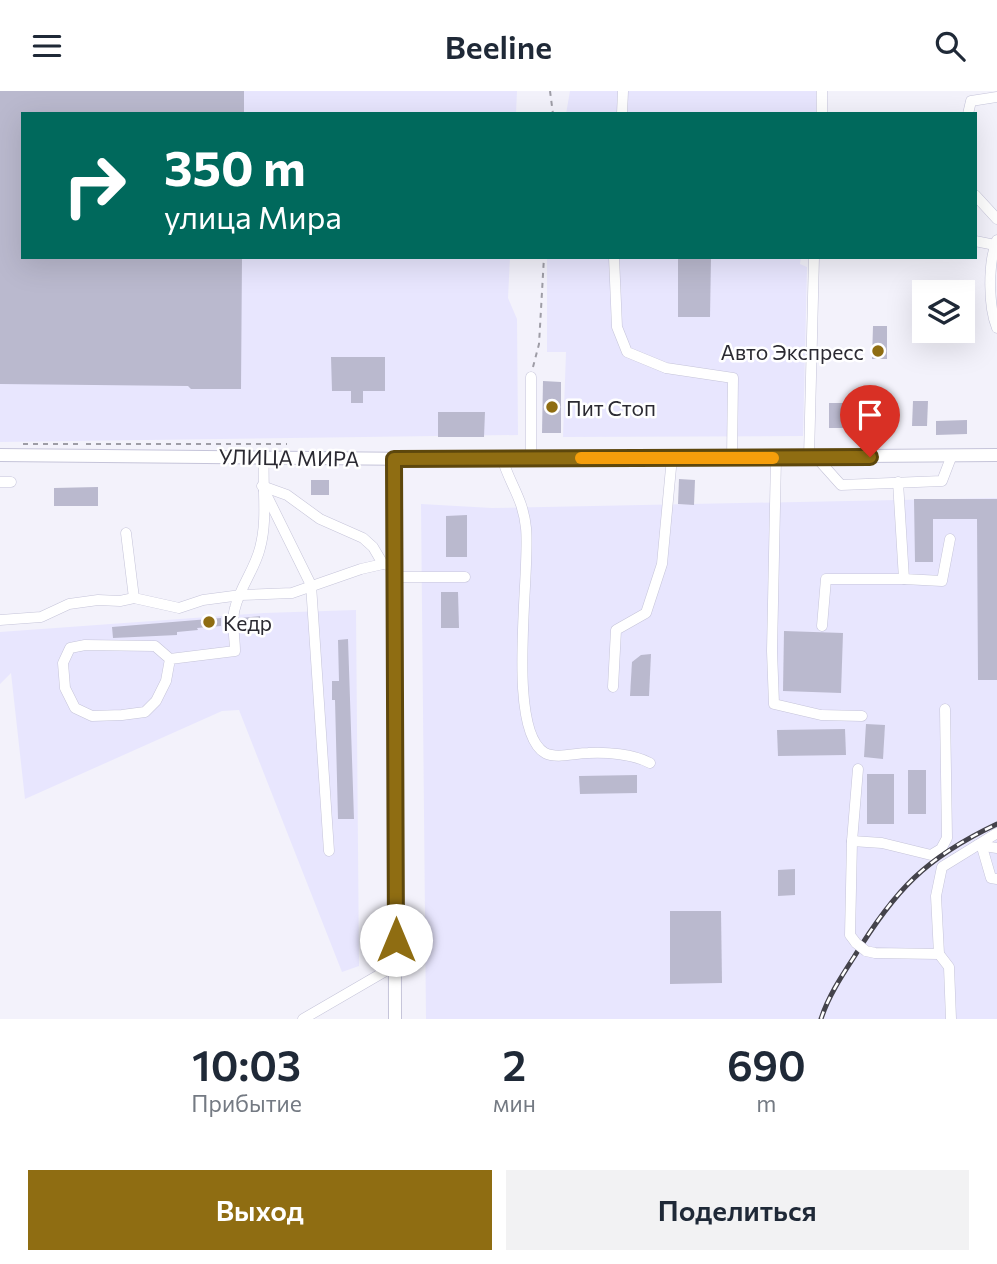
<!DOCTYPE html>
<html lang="ru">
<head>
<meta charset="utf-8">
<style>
	:root { --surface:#fff; --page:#f2f2f3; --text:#1f2937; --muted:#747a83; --accent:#8f6d12 }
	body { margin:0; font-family:Commissioner,sans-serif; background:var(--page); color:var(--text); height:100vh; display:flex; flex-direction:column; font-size:26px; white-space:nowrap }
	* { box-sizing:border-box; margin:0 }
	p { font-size:23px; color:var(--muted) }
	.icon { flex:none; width:38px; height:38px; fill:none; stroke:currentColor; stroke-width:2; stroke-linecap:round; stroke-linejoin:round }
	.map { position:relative; height:928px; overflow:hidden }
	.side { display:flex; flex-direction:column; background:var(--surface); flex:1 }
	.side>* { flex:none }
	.hud { position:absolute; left:21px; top:21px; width:956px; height:147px; border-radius:0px; box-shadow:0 7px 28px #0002; background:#00695c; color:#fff; overflow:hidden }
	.tools { position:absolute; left:912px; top:189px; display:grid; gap:14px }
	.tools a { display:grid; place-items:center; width:63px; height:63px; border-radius:0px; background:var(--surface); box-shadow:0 7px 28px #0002; font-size:35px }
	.pin { position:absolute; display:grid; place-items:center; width:60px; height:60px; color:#fff; margin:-72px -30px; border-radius:50% 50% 50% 0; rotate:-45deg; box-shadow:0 0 7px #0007 }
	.pin .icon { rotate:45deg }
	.me { position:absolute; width:77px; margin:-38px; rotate:0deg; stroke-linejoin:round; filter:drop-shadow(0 0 5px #0008) }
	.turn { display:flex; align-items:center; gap:24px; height:147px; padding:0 28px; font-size:32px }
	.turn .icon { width:91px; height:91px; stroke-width:2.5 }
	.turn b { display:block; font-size:49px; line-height:60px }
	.eta { display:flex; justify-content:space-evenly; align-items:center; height:119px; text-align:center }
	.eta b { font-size:42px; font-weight:600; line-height:49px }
	.primary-button { display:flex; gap:14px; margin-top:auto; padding:14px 28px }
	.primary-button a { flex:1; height:80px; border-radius:0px; background:var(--accent); color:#fff; font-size:28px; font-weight:600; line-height:80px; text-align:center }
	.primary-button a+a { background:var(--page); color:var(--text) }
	header { display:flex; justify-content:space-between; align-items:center; height:91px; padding:0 28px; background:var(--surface); font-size:32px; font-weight:600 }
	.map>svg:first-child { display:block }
</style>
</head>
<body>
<header><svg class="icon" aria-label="menu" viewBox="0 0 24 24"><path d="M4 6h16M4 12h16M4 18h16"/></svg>Beeline<svg class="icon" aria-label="search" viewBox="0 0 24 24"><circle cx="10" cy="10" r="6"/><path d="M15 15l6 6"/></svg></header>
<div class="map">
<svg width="997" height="928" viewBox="0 0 997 928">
	<rect width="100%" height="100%" fill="#f3f2fb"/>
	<g fill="#e8e6fe">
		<path d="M0,0H517L516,23H23V166H510L508,207L517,228L518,344L0,351Z"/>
		<path d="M570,0H816V23H566Z"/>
		<path d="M547,166H801L800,173L807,176L803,345L563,346L566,261H547Z"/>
		<path d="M997,407V928H426L421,413L492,417Z"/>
		<path d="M356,519L359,875L342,881L239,619L222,620L25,708L11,582L0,593V541L264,522Z"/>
	</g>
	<g fill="#bab9ce">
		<path d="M0,0H244V23H23V166H242L241,298H191L188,295L0,293Z"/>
		<path d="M678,166H711L710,226H678Z"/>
		<path d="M873,235H887V268H872Z"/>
		<path d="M331,266H385V300H363V312H351V300H332Z"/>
		<path d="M543,290L561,291V342H542Z"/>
		<path d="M913,310H928L927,335H912Z"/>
		<rect x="829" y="312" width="34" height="25"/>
		<path d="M438,321H485L484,346H438Z"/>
		<path d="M967,329V343L936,344V330Z"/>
		<path d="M679,388L695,389L694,414L678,413Z"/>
		<rect x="311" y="389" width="18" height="15"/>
		<path d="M98,396V415H54V397Z"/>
		<path d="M914,408H997V589H978L977,428H933V471H915Z"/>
		<path d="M467,424V466H446V425Z"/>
		<path d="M441,501H458L459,537H441Z"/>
		<path d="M260,525L261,540L241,542V527Z"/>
		<path d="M221,527V535L197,537L198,539L177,541V544L113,547L112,536Z"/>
		<path d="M784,540L843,542L841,602L783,600Z"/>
		<path d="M348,548L354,728H338L335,609H332V590H339L338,549Z"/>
		<path d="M651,563L649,605H630L632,571L641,564Z"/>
		<path d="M866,633L885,634L883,668L864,666Z"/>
		<path d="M845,638L846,664L778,665L777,639Z"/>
		<rect x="908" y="679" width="18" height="44"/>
		<rect x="867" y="683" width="27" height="50"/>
		<path d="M637,684V702L580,703L579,685Z"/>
		<path d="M795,778V804L778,805V779Z"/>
		<path d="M670,820H721L722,892L670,893Z"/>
	</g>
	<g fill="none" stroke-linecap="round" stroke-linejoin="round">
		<g stroke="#c5c4d9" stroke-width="11">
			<g id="minor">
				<path d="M622,23L623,0"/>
				<path d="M822,23V0"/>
				<path d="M968,23L971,10L997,6"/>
				<path d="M975,104L997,128"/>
				<path d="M997,149C988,171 988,215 997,237"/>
				<path d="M975,150L995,154"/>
				<path d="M614,166L617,236L627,261L666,277L733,287L732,367"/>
				<path d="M809,366L814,166"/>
				<path d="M816,366L841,394L942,390L952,364"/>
				<path d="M502,367C510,394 523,407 526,437C531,479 505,639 545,662C557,668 575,662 588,662C607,661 633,663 650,672"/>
				<path d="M531,367V286"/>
				<path d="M776,367L772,560L774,613L821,624L862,625"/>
				<path d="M0,391H11"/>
				<path d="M898,391L904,488L942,490L950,448"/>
				<path d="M262,395L287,404L320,428L363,447L373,456L383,473"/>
				<path d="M264,399L311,494L329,760"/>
				<path d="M126,442L134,507"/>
				<path d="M395,486H465"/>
				<path d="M0,529L41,526L69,513L98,509L120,510L134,507L179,517L203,509L241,504L292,502L361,478L383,473L395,476"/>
				<path d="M822,535L826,488H904"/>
				<path d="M170,568L155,555L85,554L70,557L63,572L65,597L75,617L92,625L122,624L145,621L156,610L166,590L170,568L235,560C235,547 231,529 235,517C240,496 255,478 260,457C268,428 262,396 264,366"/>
				<path d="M613,596L616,539L646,522L662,473L672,366"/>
				<path d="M852,750L882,752L931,764L941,758L947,747L945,618"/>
				<path d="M978,754L997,757"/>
				<path d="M982,756L991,787L997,788"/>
				<path d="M856,852L850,844L852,750L858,678"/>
				<path d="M866,860L875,862L939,863"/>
				<path d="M303,928L396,874"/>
				<path d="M951,928L949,876L939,863L936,805L942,776L997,742"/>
			</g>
		</g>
		<g stroke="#c5c4d9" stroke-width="14">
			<g id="major">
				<path d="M0,364L421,368L997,364"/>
				<path d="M394,368L395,928"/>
			</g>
		</g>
		<g stroke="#9e9da6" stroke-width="2" stroke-dasharray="5 5" stroke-linecap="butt">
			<path d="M550,0L553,23"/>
			<path d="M533,276L539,253L544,166"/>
			<path d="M23,353H80"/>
			<path d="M86,353H287"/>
		</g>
		<use href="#minor" stroke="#fff" stroke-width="10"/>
		<use href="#major" stroke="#fff" stroke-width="12"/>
		<g stroke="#44434b" stroke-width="5">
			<path id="rail" d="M821,928C828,906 841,886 854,866C895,799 925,767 997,733"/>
		</g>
		<use href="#rail" stroke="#fff" stroke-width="2.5" stroke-dasharray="8" stroke-linecap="butt"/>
		<g stroke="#c5c4d9" stroke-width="11" stroke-linecap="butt">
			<path id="minor-bridge" d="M856,852L866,860"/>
		</g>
		<use href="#minor-bridge" stroke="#fff" stroke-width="10"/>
	</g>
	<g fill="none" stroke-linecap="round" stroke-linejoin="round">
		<g stroke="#5d470c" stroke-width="18">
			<path id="route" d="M396,849L394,368L870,366"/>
		</g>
		<use href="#route" stroke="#8f6d12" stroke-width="12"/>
		<path stroke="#f59e0b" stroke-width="12" d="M581,367H773"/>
	</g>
	<g fill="#8f6d12" stroke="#fff" stroke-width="2.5">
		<circle cx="878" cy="260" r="7"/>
		<circle cx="552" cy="316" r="7"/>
		<circle cx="209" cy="531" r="7"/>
	</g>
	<g text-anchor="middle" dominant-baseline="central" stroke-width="5" stroke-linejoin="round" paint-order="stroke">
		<g font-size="21" fill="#2b2a32" stroke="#fff" text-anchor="start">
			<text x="864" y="260" text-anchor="end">Авто Экспресс</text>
			<text x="566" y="316">Пит Стоп</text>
			<text x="223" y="531">Кедр</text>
		</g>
		<g font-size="21" fill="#2b2a32" stroke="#fff">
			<text transform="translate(289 366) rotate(1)">УЛИЦА МИРА</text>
		</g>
	</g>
</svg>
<div class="tools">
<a><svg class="icon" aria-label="layers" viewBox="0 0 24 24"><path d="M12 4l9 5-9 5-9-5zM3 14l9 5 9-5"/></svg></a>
</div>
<div class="pin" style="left:870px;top:366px;background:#d93025"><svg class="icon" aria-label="arrive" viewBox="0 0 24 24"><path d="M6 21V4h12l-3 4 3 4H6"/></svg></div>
<svg class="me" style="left:396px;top:849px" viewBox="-20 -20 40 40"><circle r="19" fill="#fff"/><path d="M0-13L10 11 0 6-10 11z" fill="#8f6d12"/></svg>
<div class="hud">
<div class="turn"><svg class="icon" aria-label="right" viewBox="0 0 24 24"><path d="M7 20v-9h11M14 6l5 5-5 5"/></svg><div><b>350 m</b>улица Мира</div></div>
</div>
</div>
<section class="side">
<div class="eta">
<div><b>10:03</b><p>Прибытие</p></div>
<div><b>2</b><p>мин</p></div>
<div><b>690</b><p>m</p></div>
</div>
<div class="primary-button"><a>Выход</a><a>Поделиться</a></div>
</section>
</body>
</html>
